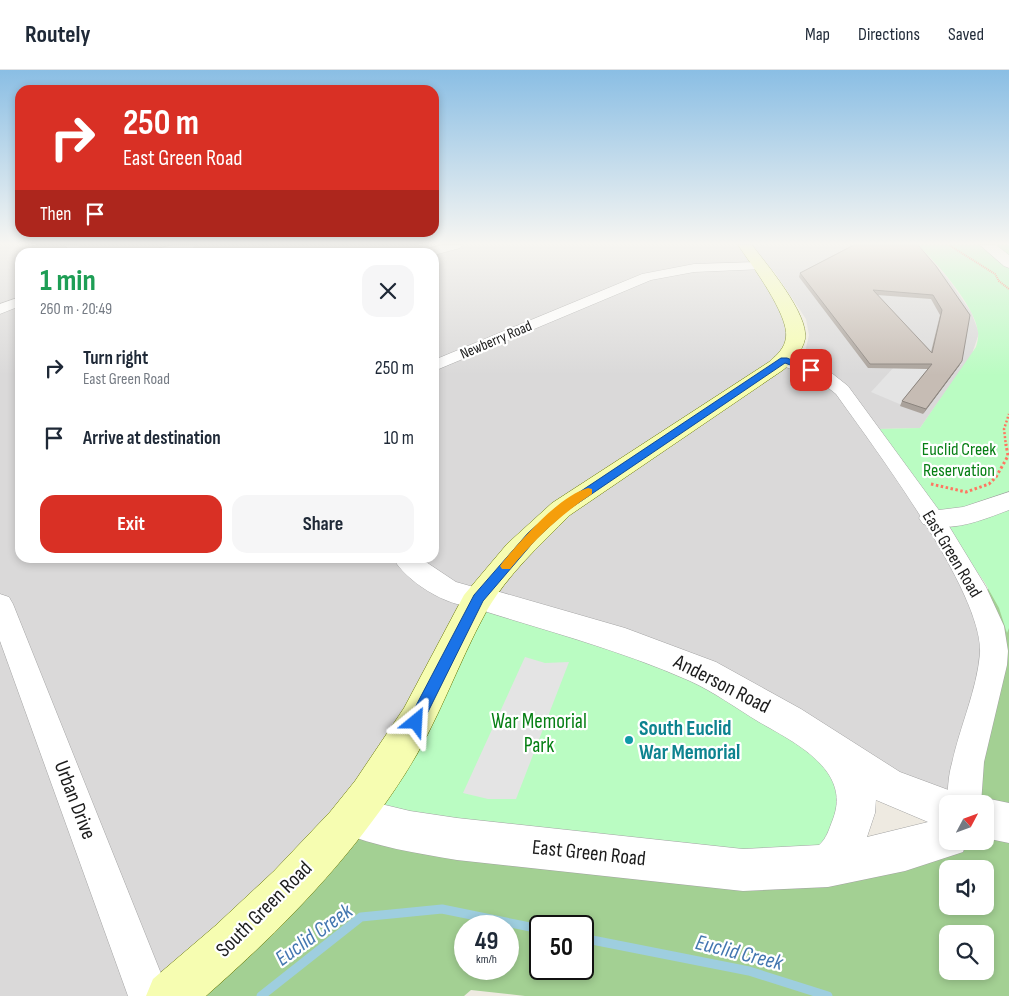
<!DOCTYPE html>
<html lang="en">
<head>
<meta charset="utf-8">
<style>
	:root { --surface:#fff; --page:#f6f6f7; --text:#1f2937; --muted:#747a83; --line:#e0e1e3; --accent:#d93025 }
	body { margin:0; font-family:"Sofia Sans Condensed",sans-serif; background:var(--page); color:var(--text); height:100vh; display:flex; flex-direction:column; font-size:19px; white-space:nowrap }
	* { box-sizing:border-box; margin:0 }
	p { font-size:16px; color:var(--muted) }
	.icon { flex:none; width:28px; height:28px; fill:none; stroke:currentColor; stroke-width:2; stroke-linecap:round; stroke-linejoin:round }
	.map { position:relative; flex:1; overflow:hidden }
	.details { position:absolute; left:15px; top:178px; width:424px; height:315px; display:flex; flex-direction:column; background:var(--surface); border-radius:15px; box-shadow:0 2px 8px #0003 }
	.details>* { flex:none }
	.banner { position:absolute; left:15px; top:15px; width:424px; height:152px; border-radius:15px; box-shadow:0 2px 8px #0003; background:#d93025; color:#fff; overflow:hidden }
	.needle { width:32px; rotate:49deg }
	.tools { position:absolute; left:939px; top:725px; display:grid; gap:10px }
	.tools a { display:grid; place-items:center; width:55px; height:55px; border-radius:10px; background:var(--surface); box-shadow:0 2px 8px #0003; font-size:25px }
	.speed { position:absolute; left:454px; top:845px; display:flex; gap:10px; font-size:25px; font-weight:700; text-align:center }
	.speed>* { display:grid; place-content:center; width:65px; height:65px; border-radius:50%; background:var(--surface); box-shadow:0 2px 8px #0003; line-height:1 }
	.speed small { font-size:12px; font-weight:400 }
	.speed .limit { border:2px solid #111; border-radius:8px; background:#fff; color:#111 }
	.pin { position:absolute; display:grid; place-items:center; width:42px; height:42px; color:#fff; margin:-21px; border-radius:10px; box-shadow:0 2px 8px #0006 }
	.me { position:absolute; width:55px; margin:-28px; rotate:27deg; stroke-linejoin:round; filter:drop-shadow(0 0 4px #0008) }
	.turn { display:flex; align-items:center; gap:18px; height:105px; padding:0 25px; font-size:22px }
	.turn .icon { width:65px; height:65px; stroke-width:2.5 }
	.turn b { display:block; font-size:35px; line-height:42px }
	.then { display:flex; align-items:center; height:48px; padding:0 25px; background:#0003; gap:10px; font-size:19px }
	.round { display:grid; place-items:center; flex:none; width:52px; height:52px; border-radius:15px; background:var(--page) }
	.headline { display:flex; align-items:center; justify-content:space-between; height:85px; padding:0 25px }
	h1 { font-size:30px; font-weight:700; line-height:38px; color:#1e9e55 }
	.action { display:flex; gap:10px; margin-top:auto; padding:10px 25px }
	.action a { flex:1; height:58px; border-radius:15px; background:var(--accent); color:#fff; font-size:20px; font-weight:700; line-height:58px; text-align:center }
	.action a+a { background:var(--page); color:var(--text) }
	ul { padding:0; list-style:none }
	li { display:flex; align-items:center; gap:15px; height:70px; padding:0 25px }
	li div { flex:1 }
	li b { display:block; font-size:19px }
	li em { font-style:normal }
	header { display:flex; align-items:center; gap:30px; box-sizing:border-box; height:70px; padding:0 25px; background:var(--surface); border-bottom:1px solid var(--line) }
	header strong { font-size:24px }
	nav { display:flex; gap:28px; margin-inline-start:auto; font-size:18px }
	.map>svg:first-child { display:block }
</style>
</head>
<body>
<header>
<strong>Routely</strong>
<nav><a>Map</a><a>Directions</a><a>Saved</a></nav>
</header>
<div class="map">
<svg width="1009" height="926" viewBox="0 0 1009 926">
	<rect width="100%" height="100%" fill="#eeeae1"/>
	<path fill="#dad9d9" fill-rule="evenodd" d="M0,175H918L948,209L971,242L979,263L972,284L920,358L878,359L846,314L806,291L804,287L809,265L806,249L774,201H763L790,242L785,290L837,314L990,555L964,734L415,652L170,926H0ZM20,182H434V488H20Z"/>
	<path fill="#a3d093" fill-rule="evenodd" d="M1009,483V926H525L471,920L464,926H170L352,747L985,771V734H964L985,631L981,531ZM948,799H985V836H948ZM465,856H508V899H465ZM540,856H582V899H540ZM948,864H985V901H948Z"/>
	<g fill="#bafcc2">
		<path d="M918,175H1009V558L1007,563L999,538L985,513L878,359L920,358L976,277C977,273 979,267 978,262C975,236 937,193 918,175Z"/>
		<path d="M479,528L625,571L850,703L828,796L352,747Z"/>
	</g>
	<g fill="#e4e4e4">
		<path d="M905,285L958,298L923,344L871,322Z"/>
		<path d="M525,587L545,593L569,592L516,729H488L463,723Z"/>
	</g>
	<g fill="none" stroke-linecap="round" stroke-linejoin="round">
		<g stroke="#9ecedf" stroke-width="9">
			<path d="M582,868L749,901L828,926"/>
			<path d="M261,926L361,847L442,839L540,859"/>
		</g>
		<g stroke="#a3a3a3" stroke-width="1">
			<g id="minor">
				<path d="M64,175H78L85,182H72Z"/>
				<path d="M174,175H195L193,178L174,182H155L156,179Z"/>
				<path d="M442,175H462L460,178L434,185V182H426L427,179Z"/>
				<path d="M759,192L766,196L764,199L694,202L651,210L434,301V290L642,204L694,194Z"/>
				<path d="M20,227V236L0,244V234Z"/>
				<path d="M784,285L829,301L848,316L941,443L986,517L1004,556L1008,581L1007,595L984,692L981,734H947C948,720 948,706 952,693C960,656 977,620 980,583C983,522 873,376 836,324L817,309L778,294L775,290L778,286Z"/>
				<path d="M393,488H420L456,512L488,521L492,528L488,535C459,545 407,514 393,488Z"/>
				<path d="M0,524L9,527L13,534L170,926H128L0,571Z"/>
			</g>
		</g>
		<g stroke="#a3a3a3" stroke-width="1">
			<g id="tertiary">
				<path d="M980,175H996L1009,185V198L1004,196Z"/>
				<path d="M1009,422V440C982,450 952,463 923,454L919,448L923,442L963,437Z"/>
				<path d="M479,516L625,558L716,592L801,639L900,702L962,725L966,734H948V771H967L963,782L905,801L828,817L743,821L457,790C417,783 375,777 338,761L332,747L338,733L352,727L410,741L457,748L743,779L819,775C827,768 829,759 833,749C852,700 794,672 759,652C736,638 714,622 690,611C618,579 543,560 468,536L464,528L468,520ZM876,730L928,752L867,767L875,743Z"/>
				<path d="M985,728L1009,733V773L985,768V734H971Z"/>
			</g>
		</g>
		<g stroke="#667600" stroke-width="1">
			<path id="secondary" d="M738,175H752C767,195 809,244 805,269C802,282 793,292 783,300L570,445C540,475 507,505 486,542C457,595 438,653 405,704C351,789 281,860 206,926H146L153,909L215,856L274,801L330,742L355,711L404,638L464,525L507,474L552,433L769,292C777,285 785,278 786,267C789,245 751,194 738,175Z"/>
		</g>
		<path stroke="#ff7661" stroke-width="2" stroke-dasharray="1 1" stroke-linecap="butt" d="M949,175L995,204L999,211L1009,219"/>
		<path stroke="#ff7661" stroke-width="2.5" stroke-dasharray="2 2" stroke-linecap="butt" d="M1006,376L1004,359L1009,344"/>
		<path stroke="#ff7661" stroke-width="3" stroke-dasharray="2.5 2.5" stroke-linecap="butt" d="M931,414L966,422L989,414L996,407L1008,386L1006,374"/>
		<use href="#minor" fill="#fff" fill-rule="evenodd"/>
		<use href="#tertiary" fill="#fff" fill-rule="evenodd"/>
		<use href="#secondary" fill="#f6fdb1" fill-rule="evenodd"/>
	</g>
	<path fill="#aaa29b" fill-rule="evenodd" d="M850,175H918L962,291L959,296L923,344L900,336L902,331L928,299L868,298L799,207L800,203L851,176ZM877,225L931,229L940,245L931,282Z"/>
	<path fill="#8b847e" d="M962,291L959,296L923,344L926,339Z"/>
	<path fill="#c6bcb4" stroke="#8b847e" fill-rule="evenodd" d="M854,175H918L936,196L970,245L962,291L926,339L902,331L932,294H870L800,203ZM873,220L933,225L942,240L932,283Z"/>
	<linearGradient id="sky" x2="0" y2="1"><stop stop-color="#8abee4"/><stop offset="0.57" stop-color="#f7f6f2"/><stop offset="1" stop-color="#f7f6f2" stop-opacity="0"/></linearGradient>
	<rect width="1009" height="305" fill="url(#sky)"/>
	<path fill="#1a73e8" stroke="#114b97" d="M781,288H787L816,300L811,303L785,293L565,442L536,469L483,531L421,656L416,658L410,656L408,652L410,647L474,525L528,463L557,437Z"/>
	<path fill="#f59e0b" d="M588,418L592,419V424C560,445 535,469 510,499H502L500,496L502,493C521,470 559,426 588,418Z"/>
	<circle fill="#0f9aa8" stroke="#fff" stroke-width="2" cx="629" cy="670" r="5"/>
	<g text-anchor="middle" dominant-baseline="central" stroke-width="4.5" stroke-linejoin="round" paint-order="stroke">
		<g font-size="15" fill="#1c1c1c" stroke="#fff">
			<text transform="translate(496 270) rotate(-23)">Newberry Road</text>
		</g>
		<g font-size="18" fill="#067f14" stroke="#fff">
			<text x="959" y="379">Euclid Creek<tspan x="959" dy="21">Reservation</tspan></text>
		</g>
		<g font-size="18" fill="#1c1c1c" stroke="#fff">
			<text transform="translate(952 484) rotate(59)">East Green Road</text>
		</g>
		<g font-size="21" fill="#1c1c1c" stroke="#fff">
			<text transform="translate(722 614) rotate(27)">Anderson Road</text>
			<text transform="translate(75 730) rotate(69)">Urban Drive</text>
			<text transform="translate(589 783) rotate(6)">East Green Road</text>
			<text transform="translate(264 839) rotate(-45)">South Green Road</text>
		</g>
		<g font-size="21" fill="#067f14" stroke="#fff">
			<text x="539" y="651">War Memorial<tspan x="539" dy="24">Park</tspan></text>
		</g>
		<g font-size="21" font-weight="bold" fill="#0d838f" stroke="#fff" text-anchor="start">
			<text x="639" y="658">South Euclid<tspan x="639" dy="24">War Memorial</tspan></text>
		</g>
		<g font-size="22" font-style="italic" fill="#4477b0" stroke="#fff">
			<text transform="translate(314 865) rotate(-36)">Euclid Creek</text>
			<text transform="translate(739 883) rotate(14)">Euclid Creek</text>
		</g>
	</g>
</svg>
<div class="tools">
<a><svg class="needle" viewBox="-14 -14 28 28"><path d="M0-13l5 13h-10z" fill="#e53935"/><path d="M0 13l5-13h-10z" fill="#747a83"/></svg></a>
<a><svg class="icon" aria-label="sound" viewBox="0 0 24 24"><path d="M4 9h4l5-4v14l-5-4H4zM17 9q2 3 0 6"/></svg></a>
<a><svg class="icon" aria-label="search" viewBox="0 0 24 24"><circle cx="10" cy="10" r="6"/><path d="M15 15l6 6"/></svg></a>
</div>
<div class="speed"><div>49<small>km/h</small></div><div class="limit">50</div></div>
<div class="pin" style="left:811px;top:300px;background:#d93025"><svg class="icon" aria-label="arrive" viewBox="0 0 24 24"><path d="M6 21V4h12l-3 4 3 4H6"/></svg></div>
<svg class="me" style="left:416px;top:652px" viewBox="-20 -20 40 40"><path d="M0-17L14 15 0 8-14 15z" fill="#1a73e8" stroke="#fff" stroke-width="4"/></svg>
<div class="banner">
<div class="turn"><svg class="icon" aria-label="right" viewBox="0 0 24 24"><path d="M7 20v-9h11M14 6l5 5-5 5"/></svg><div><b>250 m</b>East Green Road</div></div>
<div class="then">Then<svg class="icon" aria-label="arrive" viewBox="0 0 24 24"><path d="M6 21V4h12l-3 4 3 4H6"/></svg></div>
</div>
<section class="details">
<div class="headline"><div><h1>1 min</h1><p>260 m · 20:49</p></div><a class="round"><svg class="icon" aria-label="close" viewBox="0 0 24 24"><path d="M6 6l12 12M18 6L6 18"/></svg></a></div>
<ul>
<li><svg class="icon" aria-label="right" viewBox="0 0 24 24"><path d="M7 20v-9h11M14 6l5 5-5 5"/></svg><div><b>Turn right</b><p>East Green Road</p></div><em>250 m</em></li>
<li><svg class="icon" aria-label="arrive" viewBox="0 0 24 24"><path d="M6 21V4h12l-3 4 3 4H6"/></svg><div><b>Arrive at destination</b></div><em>10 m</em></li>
</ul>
<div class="action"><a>Exit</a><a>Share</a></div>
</section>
</div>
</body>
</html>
